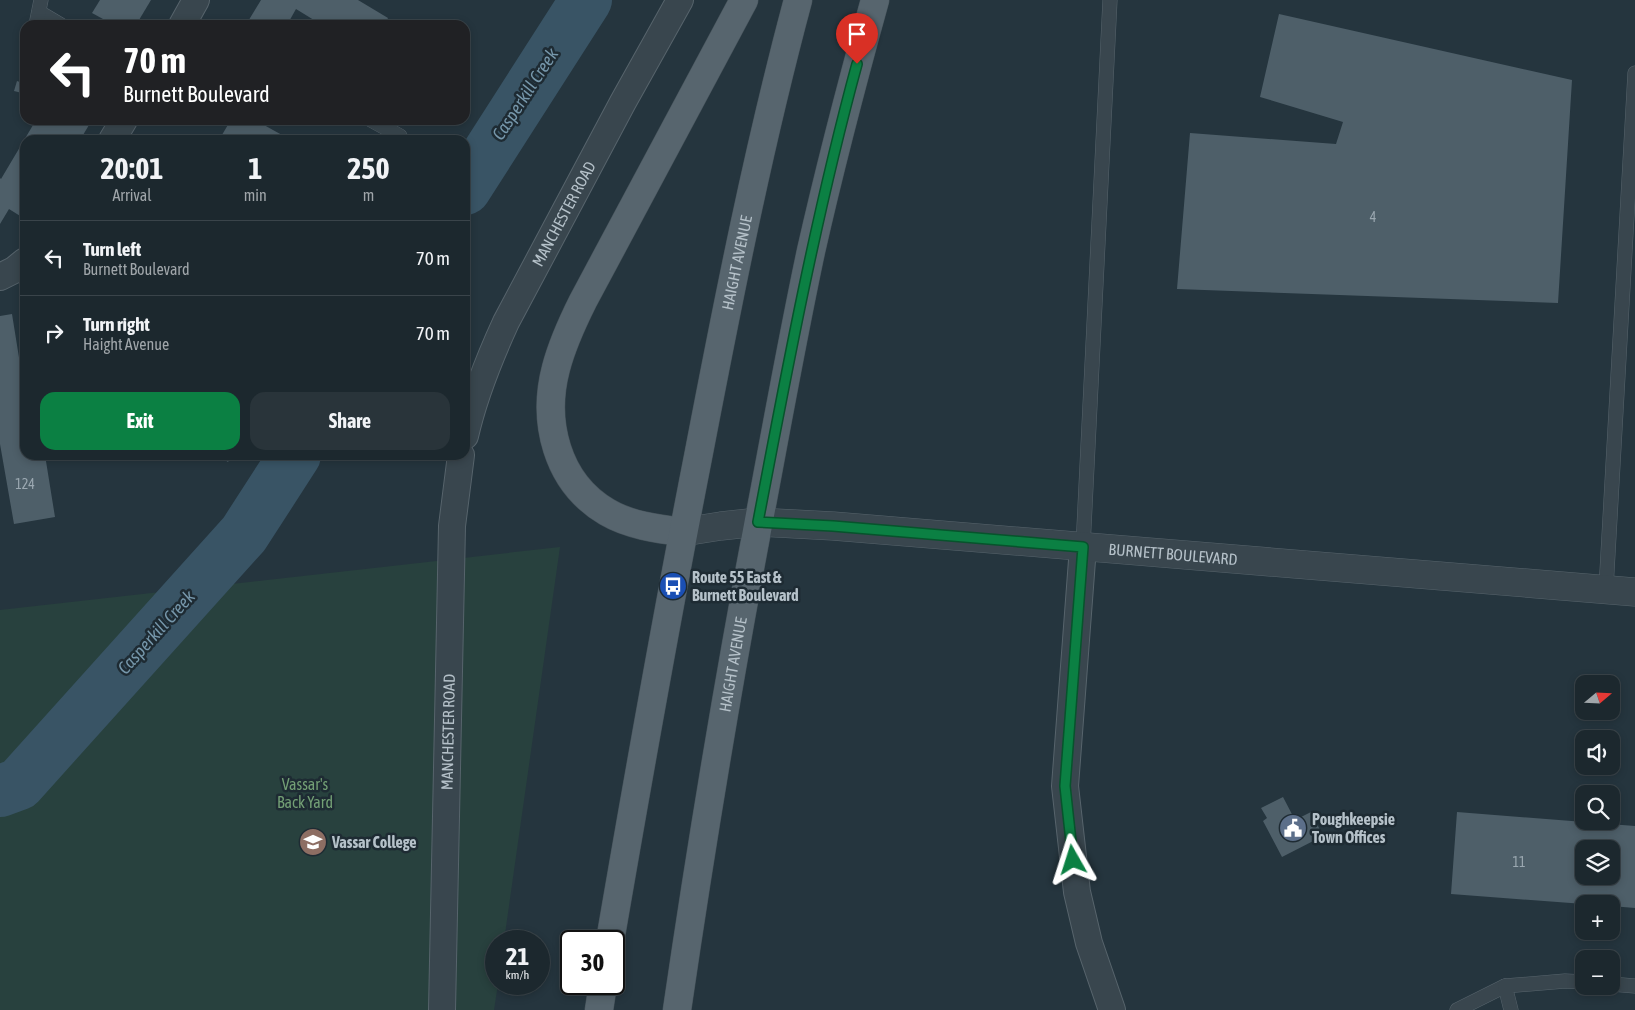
<!DOCTYPE html>
<html lang="en">
<head>
<meta charset="utf-8">
<style>
	:root { --surface:#1c282e; --page:#29343a; --text:#f1f3f6; --muted:#a0a6aa; --line:#3a444a; --accent:#0b8043 }
	body { margin:0; font-family:"Asap Condensed",sans-serif; background:var(--page); color:var(--text); height:100vh; display:flex; flex-direction:column; font-size:19px; white-space:nowrap }
	* { box-sizing:border-box; margin:0 }
	p { font-size:16px; color:var(--muted) }
	.icon { flex:none; width:28px; height:28px; fill:none; stroke:currentColor; stroke-width:2; stroke-linecap:round; stroke-linejoin:round }
	.map { position:relative; flex:1; overflow:hidden }
	.sheet { position:absolute; left:20px; top:135px; width:450px; height:325px; display:flex; flex-direction:column; background:var(--surface); border-radius:15px; box-shadow:0 2px 8px #0003,0 0 0 1px var(--line) }
	.sheet>* { flex:none }
	.top-card { position:absolute; left:20px; top:20px; width:450px; height:105px; border-radius:15px; box-shadow:0 2px 8px #0003,0 0 0 1px var(--line); background:#202124; color:#fff; overflow:hidden }
	.needle { width:32px; rotate:71deg }
	.fabs { position:absolute; left:1575px; top:675px; display:grid; gap:10px }
	.fabs a { display:grid; place-items:center; width:45px; height:45px; border-radius:10px; background:var(--surface); box-shadow:0 2px 8px #0003,0 0 0 1px var(--line); font-size:25px }
	.speed { position:absolute; left:485px; top:930px; display:flex; gap:10px; font-size:25px; font-weight:700; text-align:center }
	.speed>* { display:grid; place-content:center; width:65px; height:65px; border-radius:50%; background:var(--surface); box-shadow:0 2px 8px #0003,0 0 0 1px var(--line); line-height:1 }
	.speed small { font-size:12px; font-weight:400 }
	.speed .limit { border:2px solid #111; border-radius:8px; background:#fff; color:#111 }
	.pin { position:absolute; display:grid; place-items:center; width:42px; height:42px; color:#fff; margin:-51px -21px; border-radius:50% 50% 50% 0; rotate:-45deg; box-shadow:0 0 5px #0007 }
	.pin .icon { rotate:45deg }
	.me { position:absolute; width:55px; margin:-28px; rotate:354deg; stroke-linejoin:round; filter:drop-shadow(0 0 4px #0008) }
	.turn { display:flex; align-items:center; gap:18px; height:105px; padding:0 20px; font-size:22px }
	.turn .icon { width:65px; height:65px; stroke-width:2.5 }
	.turn b { display:block; font-size:35px; line-height:42px }
	.eta { display:flex; justify-content:space-evenly; align-items:center; height:85px; text-align:center }
	.eta b { font-size:30px; font-weight:700; line-height:35px }
	.action { display:flex; gap:10px; margin-top:auto; padding:10px 20px }
	.action a { flex:1; height:58px; border-radius:15px; background:var(--accent); color:#fff; font-size:20px; font-weight:700; line-height:58px; text-align:center }
	.action a+a { background:var(--page); color:var(--text) }
	ul { padding:0; list-style:none }
	li { display:flex; align-items:center; gap:15px; height:75px; padding:0 20px; border-top:1px solid var(--line) }
	li div { flex:1 }
	li b { display:block; font-size:19px }
	li em { font-style:normal }
	.map>svg:first-child { display:block }
</style>
</head>
<body>
<div class="map">
<svg width="1635" height="1010" viewBox="0 0 1635 1010">
	<rect width="100%" height="100%" fill="#25353e"/>
	<path fill="#28413e" d="M560,547L504,941H496V984H498L494,1010H0V610Z"/>
	<g fill="none" stroke-linecap="round" stroke-linejoin="round">
		<g stroke="#395465" stroke-width="52">
			<path d="M465,189L586,0"/>
			<path d="M0,791L19,784L244,534L295,455"/>
		</g>
	</g>
	<g fill="#4e5f69" fill-rule="evenodd">
		<path d="M100,0H151L136,25H114L92,13Z"/>
		<path d="M261,0H358L388,18L387,20L394,25H322L296,9L287,25H250L247,23Z"/>
		<path d="M1279,14L1572,80L1558,303L1177,289L1190,133L1336,144L1343,122L1260,97Z"/>
		<path d="M17,81L25,84L22,93L14,91Z"/>
		<path d="M36,120H92L80,140H25V219L9,209L0,224V178L1,179Z"/>
		<path d="M223,120H255L291,140H219L229,123Z"/>
		<path d="M12,314L25,395V455H45L55,517L14,524L0,444V316Z"/>
		<path d="M216,455H233L228,462Z"/>
		<path d="M1283,797L1295,820L1311,812L1323,836L1282,857L1263,821L1267,818L1261,808Z"/>
		<path d="M1457,812L1635,826V908L1611,906V904H1584L1451,894ZM1584,849H1611V876H1584Z"/>
	</g>
	<g fill="none" stroke-linecap="round" stroke-linejoin="round">
		<g stroke="#57646c" stroke-width="15">
			<g id="service">
				<path d="M39,12L61,25"/>
				<path d="M36,25L41,0"/>
				<path d="M371,120L400,136"/>
				<path d="M1083,547L1110,0"/>
				<path d="M1606,589L1635,73"/>
				<path d="M1611,984L1635,986"/>
				<path d="M1457,1010L1505,986"/>
				<path d="M1511,1010L1505,986L1565,981L1584,982"/>
			</g>
		</g>
		<g stroke="#57646c" stroke-width="28">
			<g id="minor">
				<path d="M182,25L196,0"/>
				<path d="M112,140L124,120"/>
				<path d="M0,277L14,270L25,261"/>
				<path id="s1" d="M465,436C474,396 489,359 506,322L623,102L680,0"/>
				<path d="M1083,547L1065,786L1077,892L1089,943L1112,1010"/>
				<path id="s2" d="M442,1010L452,526L461,455"/>
			</g>
		</g>
		<g stroke="#57646c" stroke-width="29">
			<g id="tertiary">
				<path id="s3" d="M683,532L721,526L758,522L833,526L1635,592"/>
			</g>
		</g>
		<g stroke="#45525a" stroke-width="29">
			<g id="primary">
				<path d="M683,532C657,529 629,525 607,512C556,482 542,421 556,368C562,345 572,323 583,301L744,0"/>
				<path id="s4" d="M610,941C638,778 667,615 699,452C728,301 758,149 798,0"/>
				<path d="M599,1010L603,984"/>
				<path id="s5" d="M677,1010C701,846 728,683 759,520C776,430 792,340 811,251C830,167 852,83 875,0"/>
			</g>
		</g>
		<use href="#service" stroke="#39464e" stroke-width="14"/>
		<use href="#minor" stroke="#39464e" stroke-width="26"/>
		<use href="#tertiary" stroke="#39464e" stroke-width="28"/>
		<use href="#primary" stroke="#57656e" stroke-width="28"/>
	</g>
	<g fill="none" stroke-linecap="round" stroke-linejoin="round">
		<g stroke="#07532c" stroke-width="12">
			<path id="route" d="M857,64C816,215 787,369 758,522L833,526L1083,547L1065,786L1073,860"/>
		</g>
		<use href="#route" stroke="#0b8043" stroke-width="9"/>
	</g>
	<defs>
		<g id="bus-disc" transform="scale(1.4375)"><circle r="9.5" fill="#1a4fb4" stroke="#1e2b33"/><path d="M-5-6H5V4H4V6H2V4H-2V6H-4V4H-5ZM-3.5-4V0h7V-4ZM-3.5 1.2v1.5H-2V1.2ZM2 1.2v1.5H3.5V1.2Z" fill="#fff"/></g>
		<g id="civic-disc" transform="scale(1.4375)"><circle r="9.5" fill="#5c6f8a" stroke="#1e2b33"/><path d="M-.6-6.5H3V-4.5H.6V-3L4-1V1h2V6H-6V1h2V-1L-.6-3ZM-1.2 2.5V6h2.4V2.5Z" fill="#fff"/></g>
		<g id="university-disc" transform="scale(1.4375)"><circle r="9.5" fill="#8d6e63" stroke="#1e2b33"/><path d="M0-5L7-2L0 1L-7-2ZM-4 1L0 2.5L4 1V4Q0 6-4 4Z" fill="#fff"/></g>
	</defs>
	<g fill-rule="evenodd">
		<use href="#bus-disc" x="673" y="586"/>
		<use href="#civic-disc" x="1293" y="828"/>
		<use href="#university-disc" x="313" y="842"/>
	</g>
	<g text-anchor="middle" dominant-baseline="central" stroke-width="5" stroke-linejoin="round" paint-order="stroke">
		<g font-size="14" fill="#9ba8b1">
			<text x="1373" y="217">4</text>
			<text x="25" y="484">124</text>
			<text x="1519" y="862">11</text>
		</g>
		<g font-size="16" fill="#b5c1c9" stroke="#1e2b33">
			<text stroke="none"><textPath href="#s1" startOffset="244">MANCHESTER ROAD</textPath></text>
			<text stroke="none"><textPath href="#s4" startOffset="690">HAIGHT AVENUE</textPath></text>
			<text stroke="none"><textPath href="#s3" startOffset="492">BURNETT BOULEVARD</textPath></text>
			<text stroke="none"><textPath href="#s5" startOffset="350">HAIGHT AVENUE</textPath></text>
			<text stroke="none"><textPath href="#s2" startOffset="278">MANCHESTER ROAD</textPath></text>
		</g>
		<g font-size="16" font-weight="bold" fill="#b5c1c9" stroke="#1e2b33" text-anchor="start">
			<text x="692" y="577">Route 55 East &amp;<tspan x="692" dy="18">Burnett Boulevard</tspan></text>
			<text x="1312" y="819">Poughkeepsie<tspan x="1312" dy="18">Town Offices</tspan></text>
			<text x="332" y="842">Vassar College</text>
		</g>
		<g font-size="16" fill="#739f75" stroke="#1e2b33">
			<text x="305" y="784">Vassar's<tspan x="305" dy="18">Back Yard</tspan></text>
		</g>
		<g font-size="18" font-style="italic" fill="#7697ab" stroke="#1e2b33">
			<text transform="translate(525 94) rotate(-57)">Casperkill Creek</text>
			<text transform="translate(156 632) rotate(-48)">Casperkill Creek</text>
		</g>
	</g>
</svg>
<div class="fabs">
<a><svg class="needle" viewBox="-14 -14 28 28"><path d="M0-13l5 13h-10z" fill="#e53935"/><path d="M0 13l5-13h-10z" fill="#a0a6aa"/></svg></a>
<a><svg class="icon" aria-label="sound" viewBox="0 0 24 24"><path d="M4 9h4l5-4v14l-5-4H4zM17 9q2 3 0 6"/></svg></a>
<a><svg class="icon" aria-label="search" viewBox="0 0 24 24"><circle cx="10" cy="10" r="6"/><path d="M15 15l6 6"/></svg></a>
<a><svg class="icon" aria-label="layers" viewBox="0 0 24 24"><path d="M12 4l9 5-9 5-9-5zM3 14l9 5 9-5"/></svg></a>
<a>+</a>
<a>−</a>
</div>
<div class="speed"><div>21<small>km/h</small></div><div class="limit">30</div></div>
<div class="pin" style="left:857px;top:64px;background:#d93025"><svg class="icon" aria-label="arrive" viewBox="0 0 24 24"><path d="M6 21V4h12l-3 4 3 4H6"/></svg></div>
<svg class="me" style="left:1073px;top:860px" viewBox="-20 -20 40 40"><path d="M0-17L14 15 0 8-14 15z" fill="#0b8043" stroke="#fff" stroke-width="4"/></svg>
<div class="top-card">
<div class="turn"><svg class="icon" aria-label="left" viewBox="0 0 24 24"><path d="M17 20v-9H6M10 6l-5 5 5 5"/></svg><div><b>70 m</b>Burnett Boulevard</div></div>
</div>
<section class="sheet">
<div class="eta">
<div><b>20:01</b><p>Arrival</p></div>
<div><b>1</b><p>min</p></div>
<div><b>250</b><p>m</p></div>
</div>
<ul>
<li><svg class="icon" aria-label="left" viewBox="0 0 24 24"><path d="M17 20v-9H6M10 6l-5 5 5 5"/></svg><div><b>Turn left</b><p>Burnett Boulevard</p></div><em>70 m</em></li>
<li><svg class="icon" aria-label="right" viewBox="0 0 24 24"><path d="M7 20v-9h11M14 6l5 5-5 5"/></svg><div><b>Turn right</b><p>Haight Avenue</p></div><em>70 m</em></li>
</ul>
<div class="action"><a>Exit</a><a>Share</a></div>
</section>
</div>
</body>
</html>
